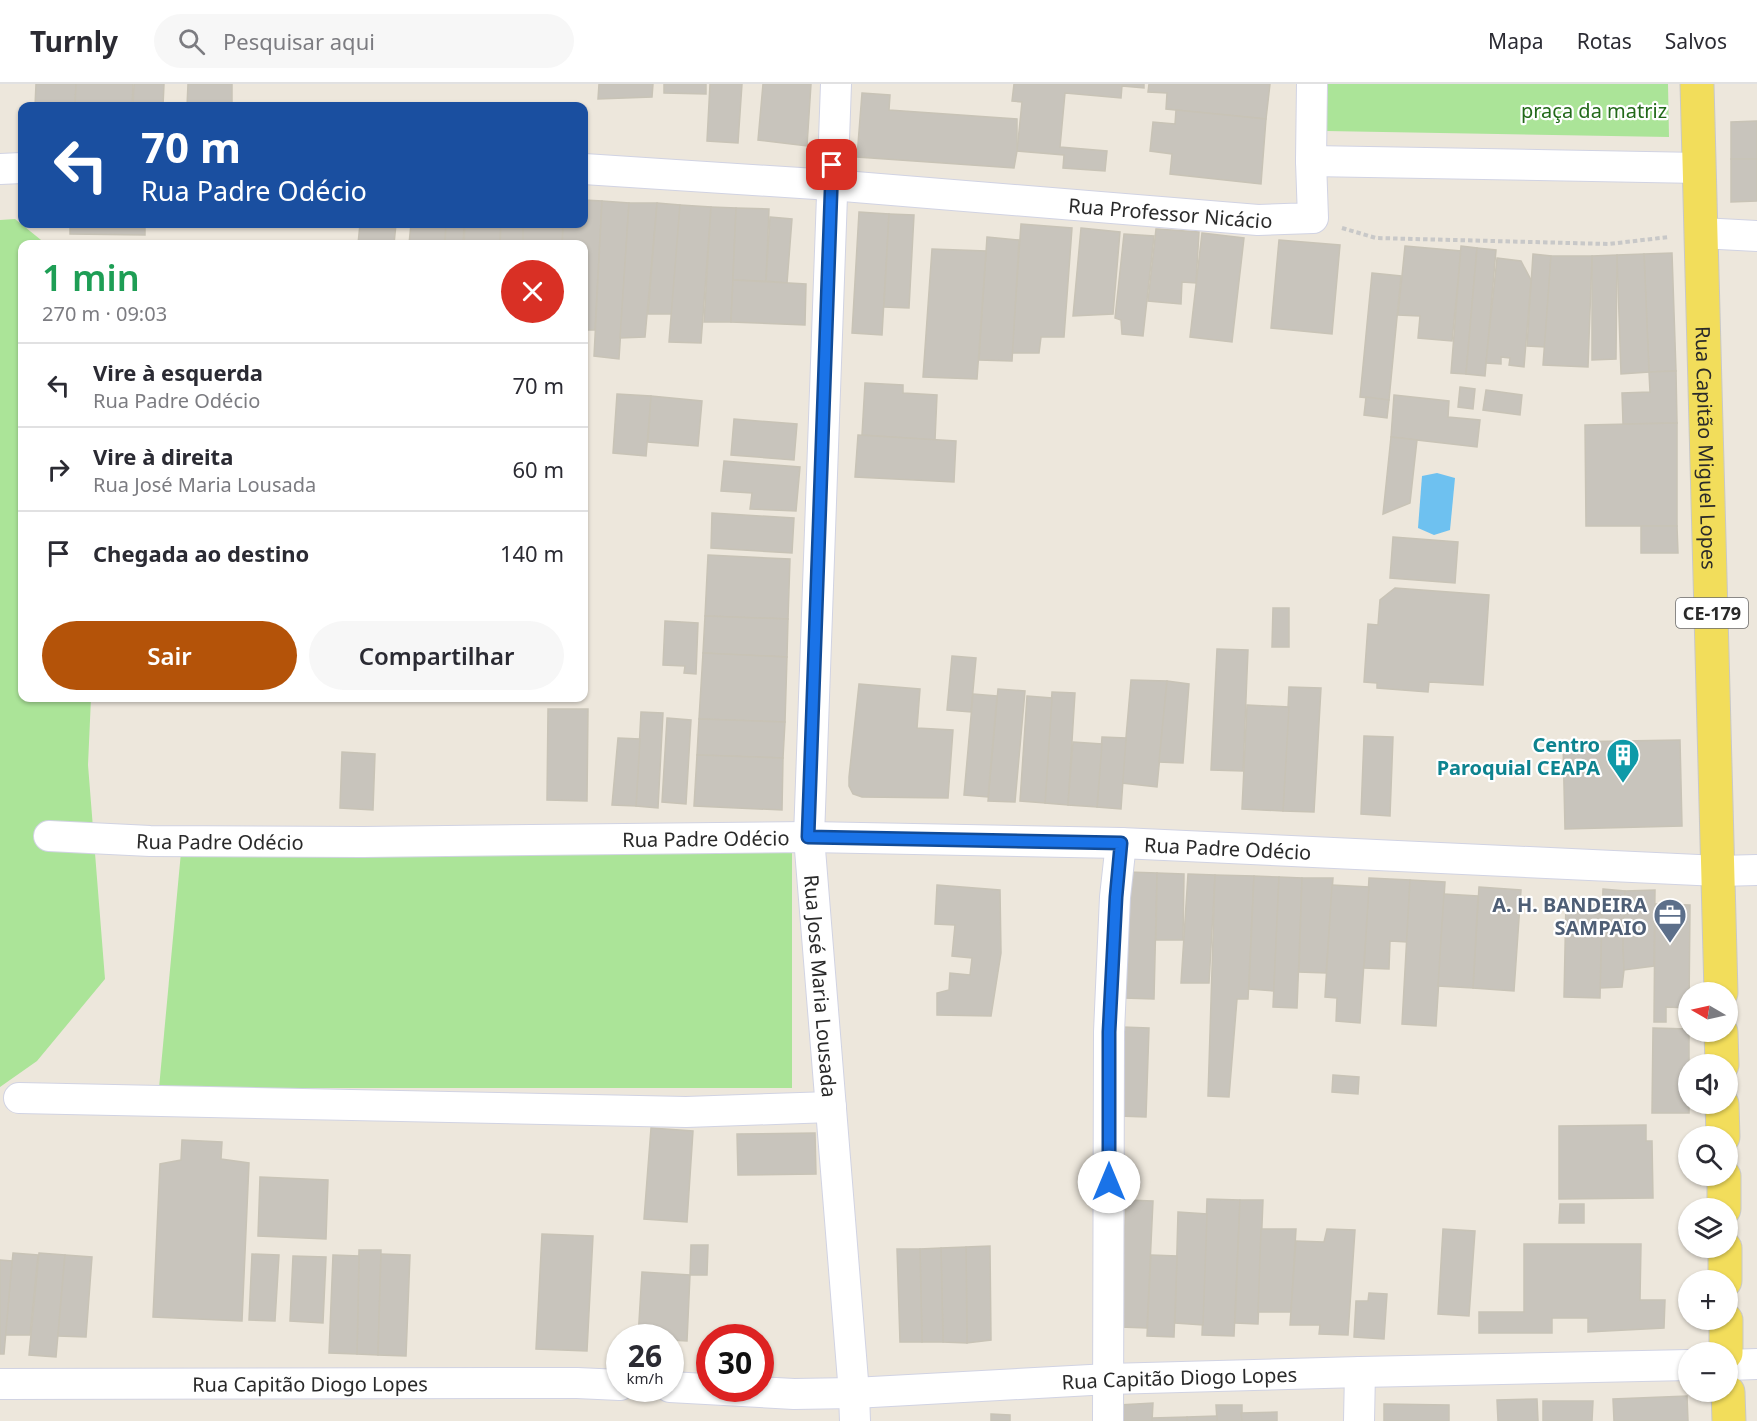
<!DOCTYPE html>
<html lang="pt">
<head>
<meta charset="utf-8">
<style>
	:root { --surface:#fff; --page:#f7f7f7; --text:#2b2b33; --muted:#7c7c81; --line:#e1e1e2; --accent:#b45309 }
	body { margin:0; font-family:"Noto Sans",sans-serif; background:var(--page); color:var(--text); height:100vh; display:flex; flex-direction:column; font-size:22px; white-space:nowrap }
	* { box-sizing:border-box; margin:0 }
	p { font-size:20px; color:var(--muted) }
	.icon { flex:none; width:33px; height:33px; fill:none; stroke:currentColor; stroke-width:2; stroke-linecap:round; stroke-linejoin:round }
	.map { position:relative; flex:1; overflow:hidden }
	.drawer { position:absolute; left:18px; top:156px; width:570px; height:462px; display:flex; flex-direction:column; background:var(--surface); border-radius:12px; box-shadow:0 2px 4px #0004 }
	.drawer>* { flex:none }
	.banner { position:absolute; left:18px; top:18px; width:570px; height:126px; border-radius:12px; box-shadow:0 2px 4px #0004; background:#1a4fa0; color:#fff; overflow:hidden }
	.needle { width:39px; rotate:279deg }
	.tools { position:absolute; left:1678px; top:898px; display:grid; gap:12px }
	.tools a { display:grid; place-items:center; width:60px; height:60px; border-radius:50%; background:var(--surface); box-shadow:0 2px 4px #0004; font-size:30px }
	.speed { position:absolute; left:606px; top:1240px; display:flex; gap:12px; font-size:30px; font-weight:700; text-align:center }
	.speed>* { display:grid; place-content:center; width:78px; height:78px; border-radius:50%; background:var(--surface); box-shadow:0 2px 4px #0004; line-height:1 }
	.speed small { font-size:15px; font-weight:400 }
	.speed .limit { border:9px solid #d22; background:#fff; color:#111 }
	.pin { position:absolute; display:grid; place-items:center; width:51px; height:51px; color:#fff; margin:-26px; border-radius:12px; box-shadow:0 3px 9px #0006 }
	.me { position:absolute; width:66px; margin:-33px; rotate:0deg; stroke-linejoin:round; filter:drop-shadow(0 0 4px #0008) }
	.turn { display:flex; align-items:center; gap:21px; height:126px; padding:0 24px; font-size:27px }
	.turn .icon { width:78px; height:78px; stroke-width:2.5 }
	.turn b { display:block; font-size:42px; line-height:51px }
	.round { display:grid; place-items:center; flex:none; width:63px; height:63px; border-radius:32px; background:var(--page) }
	.head { display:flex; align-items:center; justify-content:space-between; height:102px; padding:0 24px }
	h1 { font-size:36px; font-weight:600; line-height:45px; color:#1e9e55 }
	.button { display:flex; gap:12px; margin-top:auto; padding:12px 24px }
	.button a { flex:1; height:69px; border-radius:36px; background:var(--accent); color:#fff; font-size:24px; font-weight:600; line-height:69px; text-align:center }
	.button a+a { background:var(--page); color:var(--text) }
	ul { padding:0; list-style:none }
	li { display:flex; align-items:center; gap:18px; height:84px; padding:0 24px; border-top:2px solid var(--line) }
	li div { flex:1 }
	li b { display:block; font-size:22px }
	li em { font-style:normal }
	header { display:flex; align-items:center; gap:36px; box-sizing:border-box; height:84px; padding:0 30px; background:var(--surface); border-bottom:2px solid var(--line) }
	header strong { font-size:28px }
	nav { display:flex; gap:33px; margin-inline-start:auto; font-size:21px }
	.search { width:420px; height:54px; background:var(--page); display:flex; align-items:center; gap:15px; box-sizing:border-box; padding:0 21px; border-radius:33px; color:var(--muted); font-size:22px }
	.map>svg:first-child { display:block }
</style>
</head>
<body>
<header>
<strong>Turnly</strong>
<div class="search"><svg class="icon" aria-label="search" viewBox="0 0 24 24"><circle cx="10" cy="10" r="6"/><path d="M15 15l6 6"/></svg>Pesquisar aqui</div>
<nav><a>Mapa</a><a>Rotas</a><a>Salvos</a></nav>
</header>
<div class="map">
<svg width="1757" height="1337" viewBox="0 0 1757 1337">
	<rect width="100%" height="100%" fill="#ede7dc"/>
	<g fill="#abe498">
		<path d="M1328,0H1668L1669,53L1326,47Z"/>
		<path d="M15,135L46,160H22V614H91L88,681L105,895L37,977L0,1003V136Z"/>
		<path d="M792,764V1004H159L181,768Z"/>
	</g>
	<path fill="#6ec1f0" d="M1437,389L1455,394L1450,446L1434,451L1418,444L1422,392Z"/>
	<g fill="#c8c4bc" stroke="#c8c3b6" stroke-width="1.5">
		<path d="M36,0H76L75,22H35Z"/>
		<path d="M76,0H133L132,22H75Z"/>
		<path d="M134,0H164L163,22H133Z"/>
		<path d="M188,0H232V22H187Z"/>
		<path d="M599,0H653L652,13L598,15Z"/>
		<path d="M664,0H706V10L664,9Z"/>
		<path d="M710,0H742L738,59L707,57Z"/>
		<path d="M763,0H811L807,62L758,56Z"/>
		<path d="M1014,0H1144V4L1122,2L1121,14L1065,9L1060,63L1107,67L1105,87L1063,84L1064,71L1017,67L1022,18L1012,17Z"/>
		<path d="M1149,0H1270L1266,35L1166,25L1167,9L1148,8Z"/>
		<path d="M862,9L890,11L889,26L1017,35V67L1014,84L857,73Z"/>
		<path d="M1176,26L1266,35L1261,100L1170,90L1172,70L1150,67L1153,38L1175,40Z"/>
		<path d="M1757,37V75H1731V38Z"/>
		<path d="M1731,75H1757V117L1731,118Z"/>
		<path d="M584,116L602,117L595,246H584V160H562L563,140H584Z"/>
		<path d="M602,117L629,119L619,275L594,272Z"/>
		<path d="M629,119H657L645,253L620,254Z"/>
		<path d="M657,119L680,121L672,230H648Z"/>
		<path d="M680,121L711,123L701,259L669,258Z"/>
		<path d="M711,123L736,124L731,238H704Z"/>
		<path d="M736,124L769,125L766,197L733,196Z"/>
		<path d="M859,128L889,130L882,251L852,249Z"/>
		<path d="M889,130L914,131L909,224L884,223Z"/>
		<path d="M770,133L792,135L787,199L766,197Z"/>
		<path d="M70,140H145V151L70,150Z"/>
		<path d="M360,140H396L394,160H358Z"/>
		<path d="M411,140H446L445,160H409Z"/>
		<path d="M446,140H464L463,160H445Z"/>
		<path d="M465,140H501L500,160H464Z"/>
		<path d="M501,140H525L524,160H500Z"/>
		<path d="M523,140H563L562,160H523Z"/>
		<path d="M1021,140L1072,144L1064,253H1041L1039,269H1012Z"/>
		<path d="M1081,144L1120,148L1113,230L1073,232Z"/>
		<path d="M1156,145L1199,148L1196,199L1182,198L1181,220L1148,217Z"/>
		<path d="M1202,149L1244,154L1232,258L1190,253Z"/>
		<path d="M1124,150L1154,152L1143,252L1122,250L1121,236L1115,234Z"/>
		<path d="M987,153L1019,156L1012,277L979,276Z"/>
		<path d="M1279,156L1340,161L1332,250L1271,244Z"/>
		<path d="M1405,162L1461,167L1452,257L1418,254L1420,232L1398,231Z"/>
		<path d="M1461,162L1477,164L1466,290L1451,289Z"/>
		<path d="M1477,164L1496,166L1485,292L1466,290Z"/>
		<path d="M932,165L986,167L977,295L923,293Z"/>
		<path d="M1672,169L1676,287L1649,288L1644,170Z"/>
		<path d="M1533,170L1551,172L1545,263L1527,262Z"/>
		<path d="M1644,170L1649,288L1621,290L1617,171Z"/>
		<path d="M1617,171L1616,275L1592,276V172Z"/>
		<path d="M1551,172H1592L1588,283L1543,281Z"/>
		<path d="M1497,174L1521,177L1531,196L1524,283L1509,281L1510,274L1501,273V280L1486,279Z"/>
		<path d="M1372,189L1401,192L1389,316L1360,313Z"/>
		<path d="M733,196L806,200L805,241L731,238Z"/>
		<path d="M1676,287L1677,339L1623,340L1622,309L1650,308L1649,288Z"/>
		<path d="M865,299L903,301V309L937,311L935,356L862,351Z"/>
		<path d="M1460,303L1475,305L1473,325L1458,323Z"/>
		<path d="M1486,306L1522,311L1520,331L1483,326Z"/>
		<path d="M617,310L651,312L646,372L613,369Z"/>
		<path d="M1394,311L1449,317L1448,333L1480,336L1477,363L1391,353Z"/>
		<path d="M651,312L702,317L698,362L648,358Z"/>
		<path d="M1366,313L1389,316L1387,334L1364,331Z"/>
		<path d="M734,335L797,340L794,376L731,371Z"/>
		<path d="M1677,339V442H1586L1585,341Z"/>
		<path d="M858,351L956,357L954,398L855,393Z"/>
		<path d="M1391,353L1417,356L1410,419L1383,430Z"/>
		<path d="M724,377L800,383L796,427L750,425L752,409L721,407Z"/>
		<path d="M712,429L794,434L792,469L711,464Z"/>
		<path d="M1641,442H1677L1678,469H1641Z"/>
		<path d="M1393,453L1458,458L1455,499L1390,494Z"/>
		<path d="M708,471L790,475L788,535L705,532Z"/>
		<path d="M1395,504L1489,511L1483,601L1429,598L1428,608L1377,604V599L1364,598L1368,540L1378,541L1380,516Z"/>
		<path d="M1273,524H1289V563H1272Z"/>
		<path d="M705,532L788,535L787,573L703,569Z"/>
		<path d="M665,537L698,539L696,590L684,589L685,582L663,581Z"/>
		<path d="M1217,565L1248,566L1243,687L1211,686Z"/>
		<path d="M703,569L787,573L785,638L699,635Z"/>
		<path d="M952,572L976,574L971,628L947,626Z"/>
		<path d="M1131,596L1167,597L1157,703L1122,699Z"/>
		<path d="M1167,597L1189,600L1183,679L1159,678Z"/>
		<path d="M859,600L920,605L917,644L953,646L948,714L862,713L853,710L849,702V693Z"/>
		<path d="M1289,603L1321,604L1314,728L1283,727Z"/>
		<path d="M998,605L1025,607L1015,718L988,717Z"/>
		<path d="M1052,608L1075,609L1068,721L1045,719Z"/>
		<path d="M973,610L997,612L988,713L964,711Z"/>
		<path d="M1027,612L1052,614L1045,719L1020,717Z"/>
		<path d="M1247,621L1289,623L1283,727L1242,725Z"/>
		<path d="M548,625H588L587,717L547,716Z"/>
		<path d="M641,628L663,629L658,724L636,722Z"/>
		<path d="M667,634L691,636L686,720L662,718Z"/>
		<path d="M699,635L785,638L783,674L697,671Z"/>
		<path d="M1364,652L1393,653L1390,732L1361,730Z"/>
		<path d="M1102,653L1126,654L1121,725L1097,723Z"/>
		<path d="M618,654L640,655L636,722L612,721Z"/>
		<path d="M1680,656L1682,742L1565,745L1563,658Z"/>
		<path d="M1073,658L1102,660L1097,723L1068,721Z"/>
		<path d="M342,668L375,670L373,726L340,724Z"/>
		<path d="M697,671L783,674L782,726L694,722Z"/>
		<path d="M1128,788L1157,789L1154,915L1124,914Z"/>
		<path d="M1157,789L1184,790L1183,856H1156Z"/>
		<path d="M1188,790L1215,791L1209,899H1181Z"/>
		<path d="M1215,791L1254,792L1248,915H1237L1229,1013L1208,1012Z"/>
		<path d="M1254,792L1279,793L1274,907L1249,905Z"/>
		<path d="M1279,793L1302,794L1297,924L1273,923Z"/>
		<path d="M1302,794H1333L1326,889L1299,888Z"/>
		<path d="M1369,794L1410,796L1407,858L1390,857L1389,885L1364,884Z"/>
		<path d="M1410,796L1445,798L1436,942L1402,940Z"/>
		<path d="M937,801L1000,806L1001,869L991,932L937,931V909L949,906L950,889L970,891L972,874L952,872L955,841L935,840Z"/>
		<path d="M1332,801L1369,803L1360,939L1336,937L1337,914L1325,913Z"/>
		<path d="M1479,803L1521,806L1514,907L1473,904Z"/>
		<path d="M1603,805L1625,807L1623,862L1624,886L1622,903L1600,904Z"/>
		<path d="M1655,806L1654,882L1624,886L1623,862L1625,807Z"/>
		<path d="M1444,810L1478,812L1473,904L1438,902Z"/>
		<path d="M1566,817L1602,818L1600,914L1564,913Z"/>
		<path d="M1655,820L1690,821L1689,924L1666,923V938H1654Z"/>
		<path d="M1122,943L1149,944L1146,1033L1119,1032Z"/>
		<path d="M1653,944L1689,945V1029H1652Z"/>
		<path d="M1333,991L1359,993L1358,1010L1332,1008Z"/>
		<path d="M1646,1041V1057H1652L1653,1114L1559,1115V1042Z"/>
		<path d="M651,1044L693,1047L687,1138L644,1135Z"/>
		<path d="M815,1049L816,1090L738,1091L737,1050Z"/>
		<path d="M182,1056L222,1058L221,1075L249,1079L242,1237L153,1233L160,1080L181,1076Z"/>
		<path d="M260,1093L328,1096L326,1155L258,1152Z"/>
		<path d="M1207,1115L1240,1116L1234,1252L1202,1251Z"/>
		<path d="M1126,1116L1153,1117L1147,1244L1120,1243Z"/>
		<path d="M1240,1116H1263L1258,1240L1235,1239Z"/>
		<path d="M1560,1120H1584V1139H1559Z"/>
		<path d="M1178,1128L1207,1130L1203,1241L1175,1239Z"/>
		<path d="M1261,1145H1296L1291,1228H1258Z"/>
		<path d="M1327,1145L1355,1146L1348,1251L1319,1250L1320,1241H1290L1296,1157L1324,1158Z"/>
		<path d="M1443,1145L1475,1147L1469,1232L1438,1230Z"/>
		<path d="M542,1150L593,1152L587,1267L536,1265Z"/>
		<path d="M1524,1160H1641L1640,1216H1665L1664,1244L1588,1248V1234H1552V1249H1479V1228H1524Z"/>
		<path d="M691,1161H708L707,1191H690Z"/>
		<path d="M990,1162L991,1256L967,1259L966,1163Z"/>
		<path d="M966,1163L967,1259L943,1258L941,1164Z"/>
		<path d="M941,1164L943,1258H922L920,1165Z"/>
		<path d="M897,1165H920L922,1258H900Z"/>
		<path d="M359,1166H381L378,1271L357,1270Z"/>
		<path d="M13,1169L38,1171L30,1251H5Z"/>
		<path d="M39,1169L65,1171L56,1273L29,1271Z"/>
		<path d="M252,1170L279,1171L275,1237L249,1236Z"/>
		<path d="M381,1170L410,1171L406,1272L378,1271Z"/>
		<path d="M65,1171L92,1173L86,1253L58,1252Z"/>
		<path d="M333,1171L359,1172L357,1270L329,1269Z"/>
		<path d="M1151,1171L1177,1172L1174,1253L1147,1252Z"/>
		<path d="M293,1172L326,1173L323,1239L290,1237Z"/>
		<path d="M0,1176L12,1177L4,1270H0Z"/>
		<path d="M642,1188L690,1191L687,1257L670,1256V1254H638Z"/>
		<path d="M1369,1209L1387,1210L1384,1255L1354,1253L1356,1217H1368Z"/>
		<path d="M1687,1312L1688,1337H1614L1613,1315Z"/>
		<path d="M1537,1315L1538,1337H1498L1497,1316Z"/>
		<path d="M1543,1317H1593L1592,1337H1543Z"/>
		<path d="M1153,1319L1152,1337H1119V1321Z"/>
		<path d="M1384,1320L1449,1321V1337H1384Z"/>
		<path d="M1216,1321H1242V1337H1217Z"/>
		<path d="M1277,1328V1337H1242L1241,1329Z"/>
		<path d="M991,1330L1010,1331V1337H991Z"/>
		<path d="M1217,1332V1337H1187V1333Z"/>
		<path d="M1187,1333V1337H1152V1334Z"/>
	</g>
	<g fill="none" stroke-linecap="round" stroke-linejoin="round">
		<g stroke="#d1d3e3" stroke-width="32">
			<g id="street">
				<path id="s1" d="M836,0L809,753L854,1309L855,1337"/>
				<path d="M1311,77L1700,84"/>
				<path d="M0,85L22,84"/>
				<path id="s2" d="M584,85L831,101L1258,136L1313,134L1311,77L1312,0"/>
				<path d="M1701,149L1757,152"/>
				<path id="s3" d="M49,752L150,757L363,758L809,753L1121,759L1719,787L1757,786"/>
				<path d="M19,1014L686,1028L831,1023"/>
				<path d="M1728,1281L1757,1280"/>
				<path id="s4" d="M0,1300L577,1299L620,1301"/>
				<path id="s5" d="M670,1303L794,1310L854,1309L1109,1295L1360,1288L1689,1281"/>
				<path d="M1108,1337L1109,948L1115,813L1121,759"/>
				<path d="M1359,1337L1360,1288"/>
			</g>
		</g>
		<g stroke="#c8c8c8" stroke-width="35">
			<g id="primary">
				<path id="s6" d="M1697,0L1721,909"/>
				<path d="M1721,948L1722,981"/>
				<path d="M1722,1020L1723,1053"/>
				<path d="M1724,1092V1125"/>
				<path d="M1725,1164V1197"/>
				<path d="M1726,1236V1269"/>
				<path d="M1728,1308L1729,1337"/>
			</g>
		</g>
		<path stroke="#c8c8c8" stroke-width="4" stroke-dasharray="4.5 3" stroke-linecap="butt" d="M1342,144L1376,154L1609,160L1669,153"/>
		<use href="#street" stroke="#fff" stroke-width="30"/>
		<use href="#primary" stroke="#f2dd5b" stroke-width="33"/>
	</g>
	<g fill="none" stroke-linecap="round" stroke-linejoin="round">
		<g stroke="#114b97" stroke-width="15">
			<path id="route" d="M832,81L808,753L1121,759L1116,813L1109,948V1098"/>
		</g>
		<use href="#route" stroke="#1a73e8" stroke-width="10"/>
	</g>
	<defs>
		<g id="building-pin" transform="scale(1.725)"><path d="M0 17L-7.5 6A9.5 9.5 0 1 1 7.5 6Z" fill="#0f9aa8" stroke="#fff"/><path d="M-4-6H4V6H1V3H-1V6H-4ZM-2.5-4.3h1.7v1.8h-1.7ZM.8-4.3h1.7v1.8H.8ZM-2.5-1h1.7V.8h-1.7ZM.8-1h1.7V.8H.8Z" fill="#fff"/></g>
		<g id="office-pin" transform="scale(1.725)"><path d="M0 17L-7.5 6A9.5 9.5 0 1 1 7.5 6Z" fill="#5c6f8a" stroke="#fff"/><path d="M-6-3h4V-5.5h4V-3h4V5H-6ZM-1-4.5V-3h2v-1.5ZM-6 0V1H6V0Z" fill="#fff"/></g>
	</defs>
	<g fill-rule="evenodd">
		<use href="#building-pin" x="1623" y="671"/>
		<use href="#office-pin" x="1670" y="831"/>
	</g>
	<g text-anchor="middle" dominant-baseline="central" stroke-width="4.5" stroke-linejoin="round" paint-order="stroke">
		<rect fill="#fff" stroke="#6a6a6a" stroke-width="1.5" x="1676" y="514" width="72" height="30" rx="4.5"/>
		<g font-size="18" font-weight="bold" fill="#2a2a2a">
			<text x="1712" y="529">CE-179</text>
		</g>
		<g font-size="20" fill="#226919" stroke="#fff">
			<text x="1594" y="26">praça da matriz</text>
		</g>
		<g font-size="20" fill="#2a2a2a" stroke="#fff">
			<text stroke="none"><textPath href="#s2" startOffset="588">Rua Professor Nicácio</textPath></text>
			<text stroke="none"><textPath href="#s6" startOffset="364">Rua Capitão Miguel Lopes</textPath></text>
			<text stroke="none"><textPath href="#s3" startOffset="657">Rua Padre Odécio</textPath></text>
			<text stroke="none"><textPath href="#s3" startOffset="171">Rua Padre Odécio</textPath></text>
			<text stroke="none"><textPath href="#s3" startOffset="1179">Rua Padre Odécio</textPath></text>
			<text stroke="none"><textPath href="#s1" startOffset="903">Rua José Maria Lousada</textPath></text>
			<text stroke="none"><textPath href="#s5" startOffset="510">Rua Capitão Diogo Lopes</textPath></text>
			<text stroke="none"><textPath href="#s4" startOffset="310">Rua Capitão Diogo Lopes</textPath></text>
		</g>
		<g font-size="20" font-weight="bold" fill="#0d838f" stroke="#fff" text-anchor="end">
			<text x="1600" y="660">Centro<tspan x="1600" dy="23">Paroquial CEAPA</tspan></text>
		</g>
		<g font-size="20" font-weight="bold" fill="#4e5e75" stroke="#fff" text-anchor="end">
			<text x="1647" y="820">A. H. BANDEIRA<tspan x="1647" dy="23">SAMPAIO</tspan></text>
		</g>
	</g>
</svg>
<div class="tools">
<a><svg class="needle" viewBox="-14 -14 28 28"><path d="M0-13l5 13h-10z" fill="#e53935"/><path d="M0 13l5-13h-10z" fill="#7c7c81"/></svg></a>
<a><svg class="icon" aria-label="sound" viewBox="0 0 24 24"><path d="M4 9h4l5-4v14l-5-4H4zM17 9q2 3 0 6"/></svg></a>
<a><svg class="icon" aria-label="search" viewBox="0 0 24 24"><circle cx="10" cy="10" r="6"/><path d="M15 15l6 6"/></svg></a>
<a><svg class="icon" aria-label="layers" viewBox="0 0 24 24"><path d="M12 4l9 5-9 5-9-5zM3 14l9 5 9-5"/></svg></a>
<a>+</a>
<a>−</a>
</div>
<div class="speed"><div>26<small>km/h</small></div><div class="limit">30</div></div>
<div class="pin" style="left:832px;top:81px;background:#d93025"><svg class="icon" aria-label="arrive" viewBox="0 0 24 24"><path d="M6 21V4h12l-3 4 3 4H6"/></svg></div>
<svg class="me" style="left:1109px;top:1098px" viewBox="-20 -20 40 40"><circle r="19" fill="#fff"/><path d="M0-13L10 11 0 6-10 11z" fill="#1a73e8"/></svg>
<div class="banner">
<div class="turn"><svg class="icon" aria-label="left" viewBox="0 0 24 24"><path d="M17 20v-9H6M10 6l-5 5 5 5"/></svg><div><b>70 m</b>Rua Padre Odécio</div></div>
</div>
<section class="drawer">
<div class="head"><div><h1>1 min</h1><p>270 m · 09:03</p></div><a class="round" style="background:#d93025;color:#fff"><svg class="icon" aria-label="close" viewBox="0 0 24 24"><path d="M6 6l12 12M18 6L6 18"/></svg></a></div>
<ul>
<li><svg class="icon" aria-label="left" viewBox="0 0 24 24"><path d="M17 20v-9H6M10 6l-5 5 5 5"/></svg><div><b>Vire à esquerda</b><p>Rua Padre Odécio</p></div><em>70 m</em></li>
<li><svg class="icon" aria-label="right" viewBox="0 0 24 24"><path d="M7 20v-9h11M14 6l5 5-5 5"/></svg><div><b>Vire à direita</b><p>Rua José Maria Lousada</p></div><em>60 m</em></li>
<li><svg class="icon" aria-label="arrive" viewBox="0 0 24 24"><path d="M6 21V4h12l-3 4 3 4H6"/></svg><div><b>Chegada ao destino</b></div><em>140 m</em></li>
</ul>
<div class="button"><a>Sair</a><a>Compartilhar</a></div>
</section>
</div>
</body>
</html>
